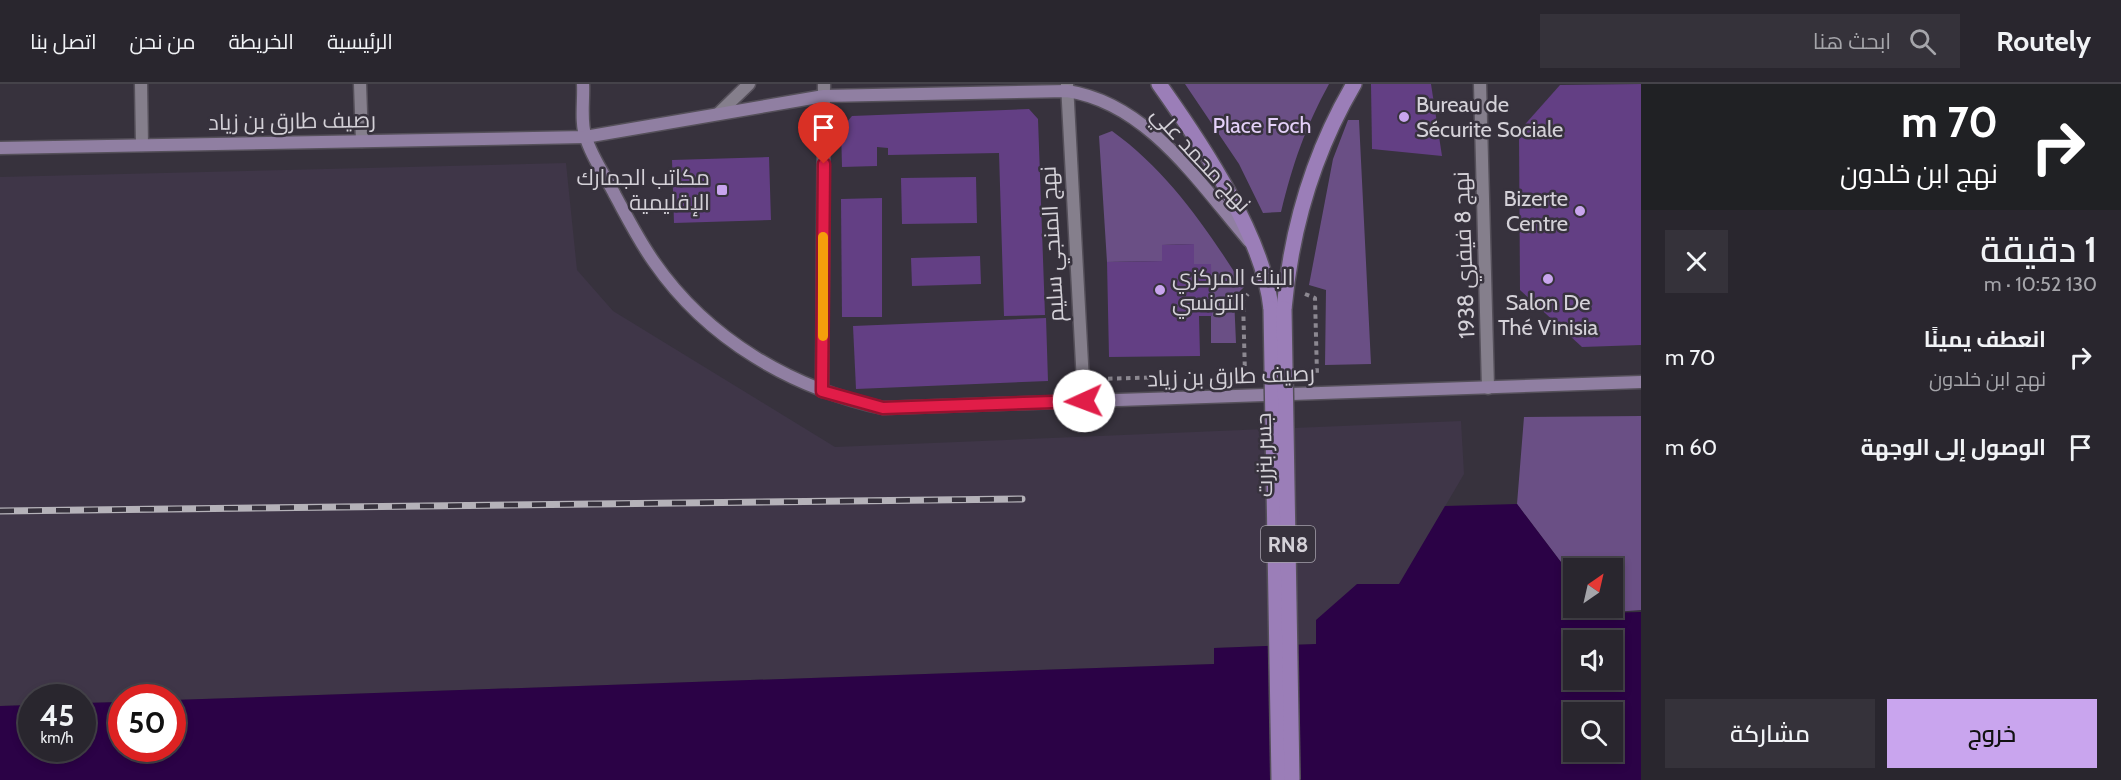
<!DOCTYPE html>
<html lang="ar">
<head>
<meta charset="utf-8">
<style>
	:root { --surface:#29262e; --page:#35323a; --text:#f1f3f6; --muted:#a5a5aa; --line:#45434a; --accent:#c9a5ee }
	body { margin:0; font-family:Cabin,Cairo,sans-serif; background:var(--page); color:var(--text); direction:rtl; height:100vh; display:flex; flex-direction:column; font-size:22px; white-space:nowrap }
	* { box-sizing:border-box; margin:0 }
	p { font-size:20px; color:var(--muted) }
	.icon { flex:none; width:33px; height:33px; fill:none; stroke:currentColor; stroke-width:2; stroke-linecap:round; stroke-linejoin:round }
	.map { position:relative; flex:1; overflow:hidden; direction:ltr }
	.sheet { display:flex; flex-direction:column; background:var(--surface); width:480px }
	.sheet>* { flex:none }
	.hud { background:#202124; color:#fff; overflow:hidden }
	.needle { width:39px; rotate:34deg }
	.buttons { position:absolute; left:1563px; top:474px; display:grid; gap:12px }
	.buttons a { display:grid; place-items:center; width:60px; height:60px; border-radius:0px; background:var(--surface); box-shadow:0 3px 9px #0003,0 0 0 2px var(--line); font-size:30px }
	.speed { position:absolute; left:18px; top:600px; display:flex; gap:12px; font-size:30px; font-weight:700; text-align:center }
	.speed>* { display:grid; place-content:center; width:78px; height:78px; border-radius:50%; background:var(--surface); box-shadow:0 3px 9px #0003,0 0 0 2px var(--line); line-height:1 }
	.speed small { font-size:15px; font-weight:400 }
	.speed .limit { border:9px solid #d22; background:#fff; color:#111 }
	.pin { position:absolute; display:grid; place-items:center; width:51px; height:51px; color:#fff; margin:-62px -26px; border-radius:50% 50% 50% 0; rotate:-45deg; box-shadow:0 0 6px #0007 }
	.pin .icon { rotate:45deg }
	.me { position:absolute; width:66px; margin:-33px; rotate:268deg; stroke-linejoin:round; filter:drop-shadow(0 0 4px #0008) }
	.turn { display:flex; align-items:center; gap:21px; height:126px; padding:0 24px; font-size:27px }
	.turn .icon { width:78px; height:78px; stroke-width:2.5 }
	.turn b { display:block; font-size:42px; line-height:51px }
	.round { display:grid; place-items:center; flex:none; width:63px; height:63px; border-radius:0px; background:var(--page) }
	.headline { display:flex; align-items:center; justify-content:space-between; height:102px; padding:0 24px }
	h1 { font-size:36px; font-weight:600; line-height:45px }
	.action { display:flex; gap:12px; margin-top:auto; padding:12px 24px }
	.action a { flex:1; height:69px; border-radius:0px; background:var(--accent); color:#111; font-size:24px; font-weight:600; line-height:69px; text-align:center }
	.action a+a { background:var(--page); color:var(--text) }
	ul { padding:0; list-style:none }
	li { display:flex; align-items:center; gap:18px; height:90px; padding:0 24px }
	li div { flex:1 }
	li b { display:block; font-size:22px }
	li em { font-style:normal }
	header { display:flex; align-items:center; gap:36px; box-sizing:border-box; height:84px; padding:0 30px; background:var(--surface); border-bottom:2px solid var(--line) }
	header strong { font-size:28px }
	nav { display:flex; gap:33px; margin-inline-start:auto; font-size:21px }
	.search { width:420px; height:54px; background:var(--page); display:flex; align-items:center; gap:15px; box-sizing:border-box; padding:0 21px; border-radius:0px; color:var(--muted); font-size:22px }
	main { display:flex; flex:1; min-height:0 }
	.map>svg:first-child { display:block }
</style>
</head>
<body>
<header>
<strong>Routely</strong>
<div class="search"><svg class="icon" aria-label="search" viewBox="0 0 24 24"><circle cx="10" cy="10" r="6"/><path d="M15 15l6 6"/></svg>ابحث هنا</div>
<nav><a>الرئيسية</a><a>الخريطة</a><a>من نحن</a><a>اتصل بنا</a></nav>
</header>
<main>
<section class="sheet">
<div class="hud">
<div class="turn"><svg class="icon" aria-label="right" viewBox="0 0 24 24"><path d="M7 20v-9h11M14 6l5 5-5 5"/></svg><div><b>70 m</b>نهج ابن خلدون</div></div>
</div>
<div class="headline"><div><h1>1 دقيقة</h1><p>130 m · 10:52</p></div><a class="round"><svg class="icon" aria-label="close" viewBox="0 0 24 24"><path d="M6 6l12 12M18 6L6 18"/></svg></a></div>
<ul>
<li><svg class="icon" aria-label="right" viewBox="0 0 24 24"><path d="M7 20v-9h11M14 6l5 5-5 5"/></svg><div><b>انعطف يمينًا</b><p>نهج ابن خلدون</p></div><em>70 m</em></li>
<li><svg class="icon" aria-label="arrive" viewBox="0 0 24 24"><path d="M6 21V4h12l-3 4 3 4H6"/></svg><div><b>الوصول إلى الوجهة</b></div><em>60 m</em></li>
</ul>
<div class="action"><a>خروج</a><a>مشاركة</a></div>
</section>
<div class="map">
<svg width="1641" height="696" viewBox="0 0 1641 696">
	<rect width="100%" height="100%" fill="#37323d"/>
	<path fill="#3f3648" d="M566,79L577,186L613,227L835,363L1461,337L1464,390L1399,501L1317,560L1215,564L1214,580L173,616L172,614H122L121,618L83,619L82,614H32L31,621L0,622V93Z"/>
	<g fill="#6a4f85">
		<path d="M1185,0H1329C1305,44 1293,79 1281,128L1263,129L1239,80Z"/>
		<path d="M1348,36H1359L1371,280L1325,281L1326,206L1309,201L1333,75Z"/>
		<path d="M1112,47C1169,88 1207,145 1244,203L1234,213L1236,259H1211V180H1194L1193,160L1162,161V177L1107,178L1099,52Z"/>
		<path d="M1641,332V526L1601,529L1596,524H1612V484H1574L1573,494L1517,420L1524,333Z"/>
	</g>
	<path fill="#2b0246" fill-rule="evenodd" d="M1517,420L1573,494L1574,524H1596L1601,529L1641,528V696H0V622L31,621L32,664H82L83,619L121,618L122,664H172L173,616L1214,580V564L1316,560V536L1357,500H1399L1445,422ZM1574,556H1612V596H1574ZM1574,628H1612V668H1574Z"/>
	<g fill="#633f84">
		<path d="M1371,0H1431L1442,72L1372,65Z"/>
		<path d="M1641,0V261L1582,263L1520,206L1519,47L1560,1Z"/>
		<path d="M1029,25L1038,35L1045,231L1004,232L999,69L888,71V64L877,63V82L842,83L841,45L852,32Z"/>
		<path d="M769,73L771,136L674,139L672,76Z"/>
		<path d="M976,93L977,139L902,140L901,94Z"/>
		<path d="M882,114V233H842L841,115Z"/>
		<path d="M1194,160V180H1211L1212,232H1199L1200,272L1109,273L1107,178L1162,177V161Z"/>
		<path d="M980,172L981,200L912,202L911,174Z"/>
		<path d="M1046,234L1048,297L856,305L853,242Z"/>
	</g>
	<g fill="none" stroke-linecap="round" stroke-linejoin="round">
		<g stroke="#55505a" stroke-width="15">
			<g id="street">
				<path d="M141,0L142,61"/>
				<path d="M360,0L362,57"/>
				<path d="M1067,0L1084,317"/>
				<path d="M1480,0L1488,304"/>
				<path d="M718,30L749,0"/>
				<path d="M822,307L824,0"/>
			</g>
		</g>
		<g stroke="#55505a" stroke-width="15">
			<g id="secondary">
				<path d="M583,0C584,16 580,39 586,54C592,74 606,93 615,111C627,133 639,157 654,178C708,256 792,304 883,324L1641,298"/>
				<path d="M0,64L585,53L824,12L1067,7C1148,19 1199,99 1249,157"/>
			</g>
		</g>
		<g stroke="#55505a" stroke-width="18">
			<g id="primary">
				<path d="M1159,0C1201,59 1264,153 1271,225"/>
				<path d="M1284,225C1291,146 1314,68 1354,0"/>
			</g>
		</g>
		<g stroke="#8c8891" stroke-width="4" stroke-dasharray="4.5 4.5" stroke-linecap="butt">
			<path d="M1305,210L1315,214L1317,290"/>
			<path d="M1245,291L1243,216L1248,210"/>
			<path d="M1099,295L1166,293"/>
		</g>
		<use href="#street" stroke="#857f8c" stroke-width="12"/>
		<use href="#secondary" stroke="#907fa2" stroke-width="12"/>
		<use href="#primary" stroke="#9b7eb8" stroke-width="15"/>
		<g stroke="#b5b2b9" stroke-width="7">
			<path id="rail" d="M0,427L1022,415"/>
		</g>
		<use href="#rail" stroke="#37323d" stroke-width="4.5" stroke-dasharray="14" stroke-linecap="butt"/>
		<g stroke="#55505a" stroke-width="18" stroke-linecap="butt">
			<g id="primary-bridge">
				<path d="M1271,225L1279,696"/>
				<path d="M1284,225L1292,696"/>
			</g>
		</g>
		<use href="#primary-bridge" stroke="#9b7eb8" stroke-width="15"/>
	</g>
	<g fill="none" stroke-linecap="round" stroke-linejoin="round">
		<g stroke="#92132f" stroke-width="15">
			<path id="route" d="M824,80L822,307L883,324L1084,317"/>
		</g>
		<use href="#route" stroke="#e11d48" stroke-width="10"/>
		<path stroke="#f59e0b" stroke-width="10" d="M823,252V153"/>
	</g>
	<g fill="#c9a5ee" stroke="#37323d" stroke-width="2">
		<circle cx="1404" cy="33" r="6"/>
		<rect x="716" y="100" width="12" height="12" rx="3"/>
		<circle cx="1580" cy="127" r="6"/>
		<circle cx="1548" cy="195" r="6"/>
		<circle cx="1160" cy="206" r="6"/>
	</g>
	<g text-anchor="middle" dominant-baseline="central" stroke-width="5" stroke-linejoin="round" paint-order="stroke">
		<rect fill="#37323d" stroke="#a5a1aa" stroke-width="1.5" x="1261" y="442" width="54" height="36" rx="4.5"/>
		<g font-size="21" font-weight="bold" fill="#d4d1d8">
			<text x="1288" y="460">RN8</text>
		</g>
		<g font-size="22" fill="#d4d1d8" stroke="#37323d" text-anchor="start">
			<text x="1416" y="20">Bureau de<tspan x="1416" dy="25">Sécurite Sociale</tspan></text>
			<text x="710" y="93" text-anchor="end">مكاتب الجمارك<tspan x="710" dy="25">الإقليمية</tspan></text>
			<text x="1568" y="114" text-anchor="end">Bizerte<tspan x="1568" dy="25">Centre</tspan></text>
			<text x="1172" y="193">البنك المركزي<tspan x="1172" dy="25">التونسي</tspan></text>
			<text x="1548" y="218" text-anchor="middle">Salon De<tspan x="1548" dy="25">Thé Vinisia</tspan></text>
		</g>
		<g font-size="22" fill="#d4d1d8" stroke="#37323d">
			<text transform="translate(292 37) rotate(-1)">رصيف طارق بن زياد</text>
			<text transform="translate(1201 75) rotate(47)">نهج محمد علي</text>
			<text transform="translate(1052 160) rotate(-93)">نهج المنجي سليم</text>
			<text transform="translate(1464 171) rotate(-92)">نهج 8 فيفري 1938</text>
			<text transform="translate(1231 292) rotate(-2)">رصيف طارق بن زياد</text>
			<text transform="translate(1264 371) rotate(-91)">جسر بنزرت</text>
		</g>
		<g font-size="22" fill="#e4d1f9" stroke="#37323d">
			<text x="1262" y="41">Place Foch</text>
		</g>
	</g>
</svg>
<div class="buttons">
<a><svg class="needle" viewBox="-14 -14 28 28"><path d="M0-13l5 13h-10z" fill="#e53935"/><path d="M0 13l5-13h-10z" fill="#a5a5aa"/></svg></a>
<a><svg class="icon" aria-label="sound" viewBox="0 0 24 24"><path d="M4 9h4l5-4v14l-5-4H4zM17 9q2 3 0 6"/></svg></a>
<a><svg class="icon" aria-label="search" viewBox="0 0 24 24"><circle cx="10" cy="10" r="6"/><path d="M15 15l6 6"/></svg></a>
</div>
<div class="speed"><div>45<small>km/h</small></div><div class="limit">50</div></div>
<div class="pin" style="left:824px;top:80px;background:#d93025"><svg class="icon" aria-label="arrive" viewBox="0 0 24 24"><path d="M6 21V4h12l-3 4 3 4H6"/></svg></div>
<svg class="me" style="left:1084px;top:317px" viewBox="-20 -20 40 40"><circle r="19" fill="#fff"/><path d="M0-13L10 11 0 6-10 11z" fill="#e11d48"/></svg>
</div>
</main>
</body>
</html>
